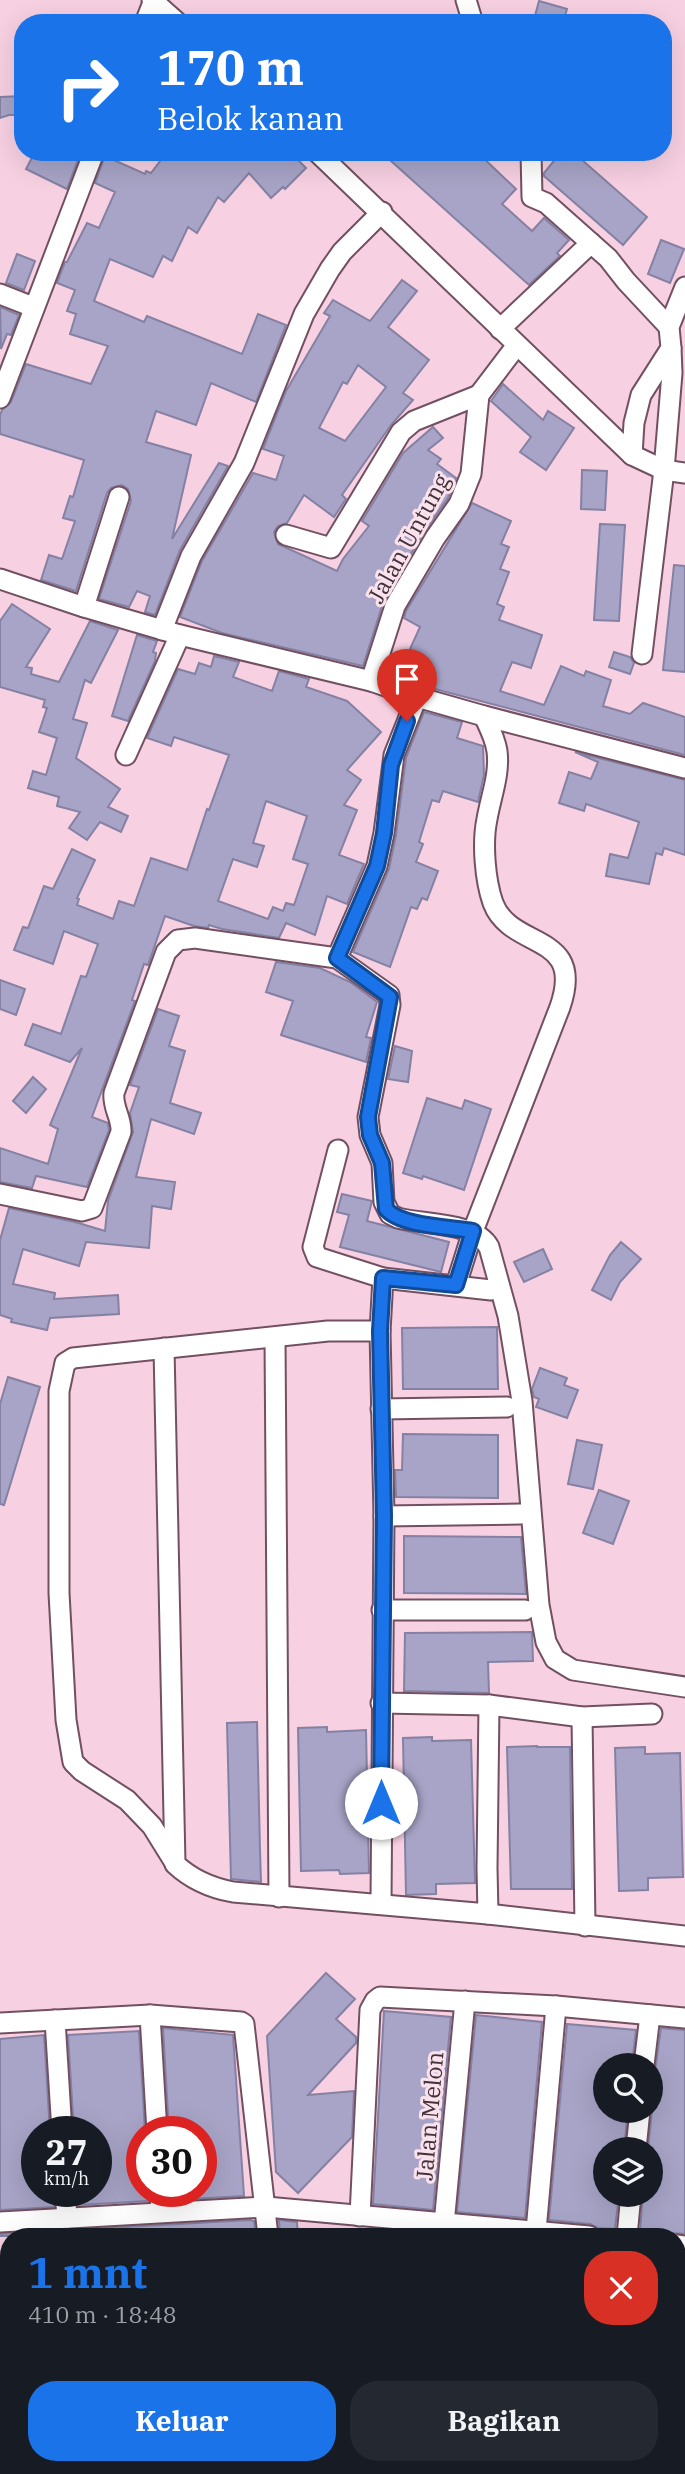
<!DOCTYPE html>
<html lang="id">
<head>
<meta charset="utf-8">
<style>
	:root { --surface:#171b24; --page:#242831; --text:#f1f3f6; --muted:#9ea1a6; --accent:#1a73e8 }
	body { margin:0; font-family:"IBM Plex Serif",serif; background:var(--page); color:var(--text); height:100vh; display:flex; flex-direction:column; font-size:26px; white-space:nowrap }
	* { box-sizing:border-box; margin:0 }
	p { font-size:23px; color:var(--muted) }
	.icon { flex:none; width:38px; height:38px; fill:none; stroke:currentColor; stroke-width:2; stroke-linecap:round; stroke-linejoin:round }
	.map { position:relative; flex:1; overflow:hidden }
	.side { position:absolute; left:0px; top:2228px; width:686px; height:247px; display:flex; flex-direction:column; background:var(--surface); border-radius:28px 28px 0 0; box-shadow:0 7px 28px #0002 }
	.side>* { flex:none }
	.hud { position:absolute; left:14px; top:14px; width:658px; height:147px; border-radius:28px; box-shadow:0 7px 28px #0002; background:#1a73e8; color:#fff; overflow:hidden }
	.fabs { position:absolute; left:593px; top:2053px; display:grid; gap:14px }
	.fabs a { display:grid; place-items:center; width:70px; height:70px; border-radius:50%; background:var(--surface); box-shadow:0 7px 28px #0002; font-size:35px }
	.speed { position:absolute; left:21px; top:2116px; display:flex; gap:14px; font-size:35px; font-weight:700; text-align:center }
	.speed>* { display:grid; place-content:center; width:91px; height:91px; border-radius:50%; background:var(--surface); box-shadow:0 7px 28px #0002; line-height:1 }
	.speed small { font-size:18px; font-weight:400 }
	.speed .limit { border:10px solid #d22; background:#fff; color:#111 }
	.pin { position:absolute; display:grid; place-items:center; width:60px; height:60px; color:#fff; margin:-72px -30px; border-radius:50% 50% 50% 0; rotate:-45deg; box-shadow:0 0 7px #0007 }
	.pin .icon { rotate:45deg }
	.me { position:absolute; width:77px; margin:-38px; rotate:0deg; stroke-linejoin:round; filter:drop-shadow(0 0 5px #0008) }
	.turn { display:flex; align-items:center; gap:24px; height:147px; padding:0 28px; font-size:32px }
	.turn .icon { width:91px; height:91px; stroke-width:2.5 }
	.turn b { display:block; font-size:49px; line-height:60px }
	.round { display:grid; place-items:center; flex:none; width:74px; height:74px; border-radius:28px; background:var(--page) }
	.headline { display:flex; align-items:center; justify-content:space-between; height:119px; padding:0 28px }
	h1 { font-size:42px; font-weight:700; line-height:52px; color:var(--accent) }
	.action { display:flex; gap:14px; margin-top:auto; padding:14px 28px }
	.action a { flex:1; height:80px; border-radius:28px; background:var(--accent); color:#fff; font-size:28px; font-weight:700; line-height:80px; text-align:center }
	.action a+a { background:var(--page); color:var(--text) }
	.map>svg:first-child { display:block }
</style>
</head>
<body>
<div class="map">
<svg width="685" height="2474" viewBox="0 0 685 2474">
	<rect width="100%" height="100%" fill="#f7d0e2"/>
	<g fill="#a7a4c7" stroke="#8481a3" stroke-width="2" fill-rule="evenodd">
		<path d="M539,1L567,9L563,23H533Z"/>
		<path d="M23,96V115H9L0,118V97Z"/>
		<path d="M35,152H81L67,189L26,169Z"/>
		<path d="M167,152H290L306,168L285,189L283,187L271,198L249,173L224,202L218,197L197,233L188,227L172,261L163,256L153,277L110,259L94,301L144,322L147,316L242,354L258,314L286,325L256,402L211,383L196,425L156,411L146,442L191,455L172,539L219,463L228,466L180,550L155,615L145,612L150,596L137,591L129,607L99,599L131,501L128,489L122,485L111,488L107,493L76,591L41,580L49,555L62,559L75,521L63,518L70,496L73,497L84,460L0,434V415L2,410L11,402L26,364L91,384L108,346L70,334L76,314L67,311L75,290L57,283L65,262H67L87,223L99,228L115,192L95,183L105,156L145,174L146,171L151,173Z"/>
		<path d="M381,152H477L516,189L502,204L532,231L544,218L569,240L557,253L560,256L529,285Z"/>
		<path d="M561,152H573L647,217L623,245L544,176V173Z"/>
		<path d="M661,240L684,249L670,283L648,274Z"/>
		<path d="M17,254L35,261L24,290L6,283Z"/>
		<path d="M402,280L417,291L388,327L429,360L403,393L413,400L391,425L342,495L346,499L334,517L304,495L287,523L278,526L274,532L278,544L337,571L343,559L369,526L362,521L403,453L433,427L443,438L428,450L441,459L437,464L456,478L448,498L424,532L384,600L363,666L222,633L180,617L202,561L253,473L276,480L284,456L263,449L286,391L330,316L324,313L333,300L370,321ZM358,365L386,387L345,441L319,428L343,382L347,384Z"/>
		<path d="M0,307L19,315L11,335L7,334L1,349Z"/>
		<path d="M503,384L543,420L548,411L574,428L546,470L520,452L531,437L491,401Z"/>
		<path d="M582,470L607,471L605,510L581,509Z"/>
		<path d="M472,503L511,521L501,544L509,547L500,569L509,572L497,604L504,607L499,620L542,635L531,668L512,662L500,691L544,705L561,666L584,676L586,671L611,680L603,706L630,714L643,703L685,717V755L431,688L433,683L401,669L420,627L404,618L406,611Z"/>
		<path d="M600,524L625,525L619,621L594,620Z"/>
		<path d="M674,565L685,566V672L663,670Z"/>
		<path d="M12,604L50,629L26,667L32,668L31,674L59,682L90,621L118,630L91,683L85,680L73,719L87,723L76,758L120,789L108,807L128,816L121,832L100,822L87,840L69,828L80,812L57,806L59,797L28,788L33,771L46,775L57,738L39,732L47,708L43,707L45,700L0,687V621Z"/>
		<path d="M137,635L157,641L153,652L156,653L155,661L128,721L112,716Z"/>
		<path d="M614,652L630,657L634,663L630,674L609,667Z"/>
		<path d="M214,656L239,662L233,677L272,691L279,671L309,679L306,687L347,701L381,732L347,770L361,780L344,805L357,810L339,855L364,864L347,904L327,896L315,935L286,923L279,938L222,929L209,925L208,928L194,926L165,916L148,965L144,964L132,1000L135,1001L92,1117L108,1123L109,1130L87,1187L36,1176L32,1188L0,1182V1148L48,1164L58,1129L50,1125L82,1048L70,1062L25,1045L33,1024L61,1034L81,976L86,977L98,944L64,931L53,964L14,950L23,927L28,928L44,886L53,889L72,849L95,860L77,898L79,899L77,905L113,919L119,901L134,906L151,858L187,870L207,809L209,810L229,755L174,737L171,746L147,738L178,669L195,674L199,663L211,667ZM266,801L307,816L293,859L308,864L294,905L286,903L283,911L273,907L268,919L218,901L233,859L257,867L264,846L253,843Z"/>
		<path d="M424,712L462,722L457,738L483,746L484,775L478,802L443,791L439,802L432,800L419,842L423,844L416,862L438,871L427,900L422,898L417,909L411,907L390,967L353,952L389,869L396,835L406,758Z"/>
		<path d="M575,752L685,780V855L664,848L662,855L656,853L649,884L606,876L610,854L628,858L639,822L586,804L584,811L559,803L569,772L591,779L598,762Z"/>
		<path d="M276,962L320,968L350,982L377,1002L366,1037L371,1038L366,1062L281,1035L293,1001L266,992Z"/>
		<path d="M0,980L25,989L16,1015L0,1009Z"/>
		<path d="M158,1009L179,1016L169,1046L185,1051L170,1103L201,1113L194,1134L151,1119L136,1177L175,1182L171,1209L152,1206L149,1248L86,1242L79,1266L23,1249L13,1284L55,1293L54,1299L118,1295L119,1314L50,1318L47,1330L11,1322L12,1319L0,1315V1240L9,1208L75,1222L105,1231L108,1201L133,1132L130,1113L139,1087L130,1085Z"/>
		<path d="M395,1046L412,1051L408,1082L388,1079Z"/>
		<path d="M33,1077L46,1089L26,1113L13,1101Z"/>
		<path d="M427,1098L462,1109L465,1100L491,1109L464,1190L423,1176L422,1179L403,1173Z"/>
		<path d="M342,1194L372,1201L367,1221L449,1242L441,1272L340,1247L349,1215L337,1212Z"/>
		<path d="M621,1242L641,1259L620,1282L611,1300L592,1290L610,1255Z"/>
		<path d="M543,1249L552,1269L524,1282L514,1262Z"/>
		<path d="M497,1327L498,1389H403L402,1328Z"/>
		<path d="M540,1368L567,1378L564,1385L578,1390L567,1418L536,1407L539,1399L534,1397L532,1389Z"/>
		<path d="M8,1377L40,1387L4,1505L0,1504V1404Z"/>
		<path d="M403,1434L498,1435V1498L396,1497L395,1470H402Z"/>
		<path d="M577,1440L602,1445L593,1489L568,1484Z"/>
		<path d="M599,1490L629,1501L613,1544L583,1533Z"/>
		<path d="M404,1536L521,1537L526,1594L404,1593Z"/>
		<path d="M532,1632L533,1661L488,1662L489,1693L404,1691L405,1633Z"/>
		<path d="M257,1722L260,1850L261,1882L231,1879L227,1723Z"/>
		<path d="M327,1727V1732L366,1730L369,1873L340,1874L339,1870L301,1871L298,1728Z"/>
		<path d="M432,1737V1741L471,1740L475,1883L436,1884V1894L406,1895L403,1738Z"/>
		<path d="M537,1746V1747H570L572,1889H511L507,1747Z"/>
		<path d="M645,1747V1754L680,1753L683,1877L648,1878V1890L619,1891L615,1748Z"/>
		<path d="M326,1973L355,1999L336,2019L356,2037V2043L308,2095L354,2091L352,2137L298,2193L276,2172L267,2036Z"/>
		<path d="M384,2011L451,2017L433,2210L373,2204Z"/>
		<path d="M476,2015L542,2022L525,2218L457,2212Z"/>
		<path d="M567,2024L636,2030L632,2065H606V2110H628L624,2149H606V2194H619L615,2229L598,2228L590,2224L549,2220Z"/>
		<path d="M163,2028L233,2035L244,2196L173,2200L172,2191H201V2132H169Z"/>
		<path d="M661,2028L685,2030V2234L640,2231L643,2194H651V2149H648L652,2111L651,2099Z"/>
		<path d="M139,2031L145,2132H142V2191H148V2201L78,2205L77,2191H96V2132H74L68,2035Z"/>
		<path d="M44,2035L50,2132H37V2191H53L54,2207L0,2210V2039Z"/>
		<path d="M250,2220L254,2221L256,2236H0V2234Z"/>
		<path d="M279,2220L297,2222L298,2236H280Z"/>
	</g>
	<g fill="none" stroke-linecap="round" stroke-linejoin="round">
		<g stroke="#725061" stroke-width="23">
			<g id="street">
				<path d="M152,0L178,23"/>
				<path d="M466,0L473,23"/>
				<path d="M145,23L154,0"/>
				<path d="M317,152L632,455L664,470L685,473"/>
				<path d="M531,152L532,197L546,203L608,258L626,281L669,327"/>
				<path d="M0,294L33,307"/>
				<path d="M500,329L591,243"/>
				<path d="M0,398L94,152"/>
				<path d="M632,455L634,423L641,395L671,348L669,327L685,287"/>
				<path d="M286,535L331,548L401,432L414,421L479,395"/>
				<path d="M0,579L84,607L180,635L371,681L417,697L484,716L685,768"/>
				<path d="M84,607L119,497"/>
				<path d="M162,630L191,556L244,463L304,314L330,269L342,252L382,212"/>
				<path d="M642,654L664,470L672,373L671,348"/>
				<path d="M371,681L395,606L435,538L459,504L471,474L479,395L517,345"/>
				<path d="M126,755L180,635"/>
				<path d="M337,958L377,866L384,833L394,755L417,697"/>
				<path d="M338,1150L313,1247L317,1257L383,1278L491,1290"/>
				<path d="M0,1194L82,1211L92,1208L121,1132C122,1118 112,1107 114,1093L166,952L178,940L195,938L337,958L389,995L390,1005L368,1117L370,1135L382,1163L384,1202L390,1214L398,1218C424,1225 476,1222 489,1247L508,1316L522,1401L539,1605L546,1642L555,1659L573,1670L685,1687"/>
				<path d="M456,1285L473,1231L560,1007C586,931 511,951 493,903C485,880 482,843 487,819C491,796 500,774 497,751C495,738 489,727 484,716"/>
				<path d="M275,1338L279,1897"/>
				<path d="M164,1348L175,1864C191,1879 211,1888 233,1892L488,1914L487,1868L489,1705"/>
				<path d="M381,1409L507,1407"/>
				<path d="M384,1516L521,1514"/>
				<path d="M382,1610H525"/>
				<path d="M381,1703L489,1705L582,1717L652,1714"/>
				<path d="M582,1717L585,1926"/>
				<path d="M175,1863L152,1826L127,1800L82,1771L73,1762L66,1720L59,1593V1391L65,1363L73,1358L328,1331H380"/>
				<path d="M381,1904L384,1516L380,1331L383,1278"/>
				<path d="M488,1914L685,1936"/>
				<path d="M150,2015L157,2132"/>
				<path d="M55,2020L62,2132"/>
				<path d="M0,2023L150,2015L241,2022L244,2024L268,2236"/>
				<path d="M644,2065L650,2015"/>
				<path d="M636,2149L640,2110"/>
				<path d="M65,2191L67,2218"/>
				<path d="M160,2191L161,2212"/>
				<path d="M360,2216L370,2010L375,2001L380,1997L556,2006L685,2018"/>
				<path d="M0,2222L266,2207L589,2236"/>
				<path d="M536,2231L556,2006"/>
				<path d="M443,2235L465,2001"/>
				<path d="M627,2236L631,2194"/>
				<path d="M677,2245L685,2246"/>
				<path d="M0,2325L9,2324"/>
				<path d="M677,2336H685"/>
				<path d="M0,2436H9"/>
				<path d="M677,2454H685"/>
				<path d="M89,2466V2474"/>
				<path d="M178,2466L179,2474"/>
				<path d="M271,2466L272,2474"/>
				<path d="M307,2474L308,2466"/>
				<path d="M402,2474V2466"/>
				<path d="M492,2474L493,2466"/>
			</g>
		</g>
		<use href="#street" stroke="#fff" stroke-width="19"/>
	</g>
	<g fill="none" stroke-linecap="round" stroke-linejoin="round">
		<g stroke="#114b97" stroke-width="18">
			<path id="route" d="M381,1803L384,1516L380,1331L383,1278L456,1285L473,1231C450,1227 400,1226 386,1209L382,1163L370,1135L368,1117L390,997L337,958L377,866L384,833L391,765L407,721"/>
		</g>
		<use href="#route" stroke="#1a73e8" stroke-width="12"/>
	</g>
	<g text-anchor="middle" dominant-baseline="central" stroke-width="6" stroke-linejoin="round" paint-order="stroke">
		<g font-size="23" fill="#42323a" stroke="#fae2ed">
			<text transform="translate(408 538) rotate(-61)">Jalan Untung</text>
			<text transform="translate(429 2116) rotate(-85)">Jalan Melon</text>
		</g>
	</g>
</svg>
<div class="fabs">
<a><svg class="icon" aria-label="search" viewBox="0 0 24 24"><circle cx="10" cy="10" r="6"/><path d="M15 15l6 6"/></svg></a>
<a><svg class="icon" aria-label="layers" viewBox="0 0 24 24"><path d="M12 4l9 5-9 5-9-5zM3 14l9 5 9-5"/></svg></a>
</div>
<div class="speed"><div>27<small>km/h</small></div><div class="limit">30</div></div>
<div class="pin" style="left:407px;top:721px;background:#d93025"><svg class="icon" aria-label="arrive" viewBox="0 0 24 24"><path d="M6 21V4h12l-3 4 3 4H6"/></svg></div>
<svg class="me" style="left:381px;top:1803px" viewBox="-20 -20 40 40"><circle r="19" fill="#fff"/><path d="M0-13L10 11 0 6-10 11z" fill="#1a73e8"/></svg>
<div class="hud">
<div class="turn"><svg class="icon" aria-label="right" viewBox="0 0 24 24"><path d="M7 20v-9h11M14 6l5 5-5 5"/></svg><div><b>170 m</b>Belok kanan</div></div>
</div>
<section class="side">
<div class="headline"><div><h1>1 mnt</h1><p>410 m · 18:48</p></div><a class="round" style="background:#d93025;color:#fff"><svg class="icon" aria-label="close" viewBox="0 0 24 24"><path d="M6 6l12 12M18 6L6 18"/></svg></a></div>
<div class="action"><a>Keluar</a><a>Bagikan</a></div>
</section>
</div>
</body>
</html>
